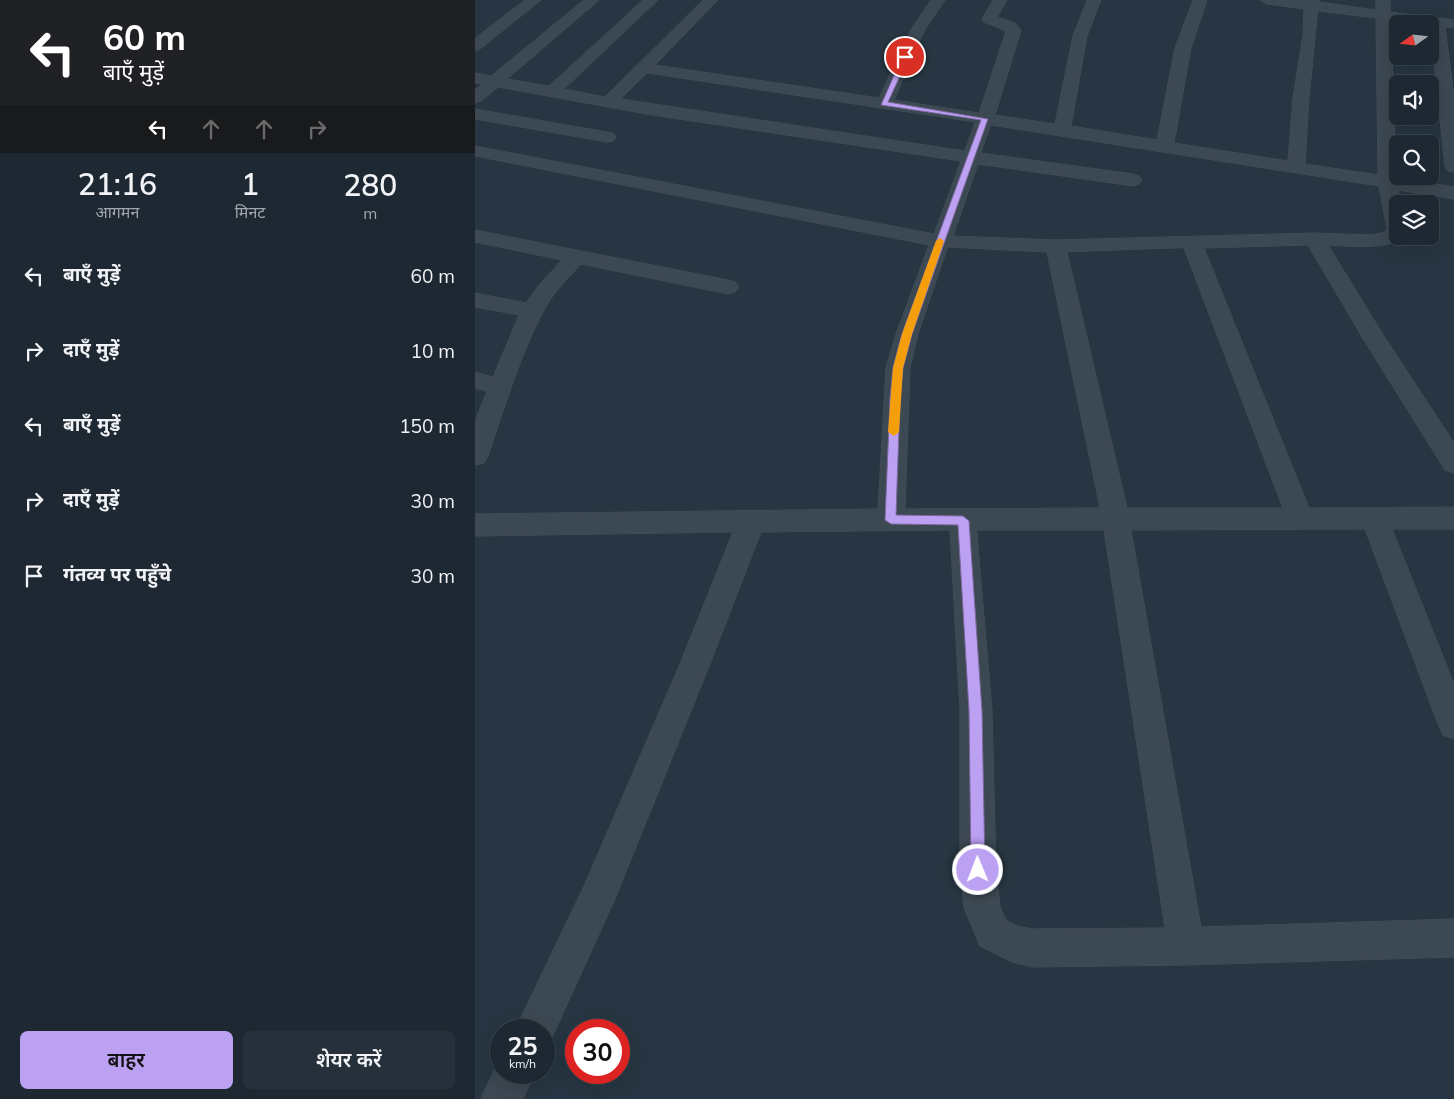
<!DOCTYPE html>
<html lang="hi">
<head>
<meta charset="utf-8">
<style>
	:root { --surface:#1d2832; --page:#25303a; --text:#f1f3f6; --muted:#a0a6ac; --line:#3b444d; --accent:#bca0f2 }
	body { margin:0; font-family:Mulish,"Noto Sans Devanagari",sans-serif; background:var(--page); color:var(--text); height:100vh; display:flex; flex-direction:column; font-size:19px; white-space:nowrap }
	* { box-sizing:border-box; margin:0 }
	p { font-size:16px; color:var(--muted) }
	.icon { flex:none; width:28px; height:28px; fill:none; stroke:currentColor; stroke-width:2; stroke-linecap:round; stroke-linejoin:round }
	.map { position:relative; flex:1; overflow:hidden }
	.panel { display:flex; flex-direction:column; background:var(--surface); width:475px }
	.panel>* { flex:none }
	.guide { background:#202124; color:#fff; overflow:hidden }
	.needle { width:32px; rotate:255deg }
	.fabs { position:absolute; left:914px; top:15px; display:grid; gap:10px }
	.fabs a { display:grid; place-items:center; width:50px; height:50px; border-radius:8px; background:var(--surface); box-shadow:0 5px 20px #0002,0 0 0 1px var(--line); font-size:25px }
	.speed { position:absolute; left:15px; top:1019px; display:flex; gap:10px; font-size:25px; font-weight:700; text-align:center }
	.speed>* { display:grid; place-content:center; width:65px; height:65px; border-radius:50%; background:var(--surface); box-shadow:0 5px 20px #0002,0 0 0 1px var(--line); line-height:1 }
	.speed small { font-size:12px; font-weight:400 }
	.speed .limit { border:8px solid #d22; background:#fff; color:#111 }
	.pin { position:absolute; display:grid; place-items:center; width:42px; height:42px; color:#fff; margin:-21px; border:2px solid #fff; border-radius:50%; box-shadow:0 1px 5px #0007 }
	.me { position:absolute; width:55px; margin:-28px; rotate:359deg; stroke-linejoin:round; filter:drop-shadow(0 0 4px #0008) }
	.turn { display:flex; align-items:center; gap:18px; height:105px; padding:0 20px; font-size:22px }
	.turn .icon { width:65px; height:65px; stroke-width:2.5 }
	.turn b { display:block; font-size:35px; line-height:42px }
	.lanes { display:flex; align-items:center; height:48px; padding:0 20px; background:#0003; justify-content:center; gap:25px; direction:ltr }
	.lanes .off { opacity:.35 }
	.eta { display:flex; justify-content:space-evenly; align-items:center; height:85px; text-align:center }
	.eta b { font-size:30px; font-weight:600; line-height:35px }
	.primary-button { display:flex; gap:10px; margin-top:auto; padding:10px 20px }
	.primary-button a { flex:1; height:58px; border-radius:8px; background:var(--accent); color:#111; font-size:20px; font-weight:600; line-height:58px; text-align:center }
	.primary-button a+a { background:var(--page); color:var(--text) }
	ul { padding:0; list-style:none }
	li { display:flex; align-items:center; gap:15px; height:75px; padding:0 20px }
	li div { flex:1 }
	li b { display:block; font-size:19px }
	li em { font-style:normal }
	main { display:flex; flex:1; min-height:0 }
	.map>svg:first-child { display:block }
</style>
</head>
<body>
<main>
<section class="panel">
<div class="guide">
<div class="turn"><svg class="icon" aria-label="left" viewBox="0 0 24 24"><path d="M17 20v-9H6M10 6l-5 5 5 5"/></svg><div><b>60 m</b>बाएँ मुड़ें</div></div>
<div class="lanes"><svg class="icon" aria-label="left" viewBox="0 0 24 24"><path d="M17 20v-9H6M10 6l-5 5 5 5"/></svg><svg class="icon off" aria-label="ahead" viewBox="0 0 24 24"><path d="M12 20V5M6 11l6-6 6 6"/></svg><svg class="icon off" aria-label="ahead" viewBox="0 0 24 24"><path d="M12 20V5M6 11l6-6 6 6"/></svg><svg class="icon off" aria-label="right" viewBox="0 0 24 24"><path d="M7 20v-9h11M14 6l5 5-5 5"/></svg></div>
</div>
<div class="eta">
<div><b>21:16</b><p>आगमन</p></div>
<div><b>1</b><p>मिनट</p></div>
<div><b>280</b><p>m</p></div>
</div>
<ul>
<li><svg class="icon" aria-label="left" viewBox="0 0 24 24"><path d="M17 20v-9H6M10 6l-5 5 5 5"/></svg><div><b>बाएँ मुड़ें</b></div><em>60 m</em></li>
<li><svg class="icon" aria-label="right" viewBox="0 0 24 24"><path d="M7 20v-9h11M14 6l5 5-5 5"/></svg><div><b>दाएँ मुड़ें</b></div><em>10 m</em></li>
<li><svg class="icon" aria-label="left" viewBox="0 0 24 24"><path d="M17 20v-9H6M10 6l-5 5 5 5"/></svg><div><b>बाएँ मुड़ें</b></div><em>150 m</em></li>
<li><svg class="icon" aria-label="right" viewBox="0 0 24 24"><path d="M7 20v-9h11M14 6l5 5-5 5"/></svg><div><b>दाएँ मुड़ें</b></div><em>30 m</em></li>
<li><svg class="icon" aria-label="arrive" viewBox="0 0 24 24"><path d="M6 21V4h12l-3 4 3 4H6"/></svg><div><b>गंतव्य पर पहुँचे</b></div><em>30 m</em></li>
</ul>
<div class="primary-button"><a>बाहर</a><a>शेयर करें</a></div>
</section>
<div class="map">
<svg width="979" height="1099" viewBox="0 0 979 1099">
	<rect width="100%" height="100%" fill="#273642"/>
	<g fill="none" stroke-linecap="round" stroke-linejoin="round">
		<g stroke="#45515b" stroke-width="1">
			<g id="minor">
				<path d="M50,0H66L5,49L0,51V39Z"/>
				<path d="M109,0H124L32,79L74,86L168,0H183L89,89L130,97L228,0H243L180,65L404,98L435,31L456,0H470L449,31L419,100L504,113L531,31L509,22L507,19L518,0H532L522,17L540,23L546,30L520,115L580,124L598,36L612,0H626L612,36L596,126L682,140L700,48L718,0H732L716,48L699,143L813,161L818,98L828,35L829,9L792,4L785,0H844V2L901,10V0H915V12L979,20V28L970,27L979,97V172L973,171L970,167L955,24L916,20L921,178L979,187V199L923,190L926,204H922V236H927C915,251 871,246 853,245L907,333L979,443V473L970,470L887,337L833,245L729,248L834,508L979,507V529H917L979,684V739L968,735L963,724L890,529L656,530L726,927L979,919V957L711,965L558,967L537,962L505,946L489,908L485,869V711L475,530L286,532L235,664L140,899L74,1044L69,1046V1030H40L109,886L205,664L258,532L0,536V514L403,509L411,368L421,334L454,245L0,156V146L459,234L486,161L177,115L23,87L6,101L0,103V90L7,84L0,83V73L16,76ZM843,11L901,18L903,175L830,164L834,98ZM172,73L500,122L490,151L146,99ZM516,125L904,186L912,229L910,232L897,235L839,233L581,240L478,236L503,164L658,186L664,184L667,180L664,176L658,174L506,153ZM473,247L572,252L625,508L430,509L435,368L443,334ZM709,248L808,508H652L592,252ZM502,530H629L690,928L558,929L542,926L531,920L525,907L521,869L517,711Z"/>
				<path d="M0,109L132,132L138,133L141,137L138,141L132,142L0,119Z"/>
				<path d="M0,230L253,280L260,282L264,287L260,292L253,294L106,264C93,279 77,293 68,312C45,355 29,409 13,456L9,463L0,465V422L12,391L0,388V372L18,377L44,315L0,307V293L51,303L64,285L87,260L0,242Z"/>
				<path d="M26,1057V1072H60L48,1099H6Z"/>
			</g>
		</g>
		<use href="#minor" fill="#3c4852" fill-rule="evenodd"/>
	</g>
	<path fill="#bca0f2" stroke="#7a689d" d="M430,55L434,57L413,102L513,119L437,334L428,368L425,400L421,515L488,516L494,521L507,711L510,870L508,875L503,877L498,875L496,870L494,711L483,525L416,524L410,520L415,400L418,368L427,334L506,120L406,105L427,57Z"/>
	<path fill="#f59e0b" d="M465,238L469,241L437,334L428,368L424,432L419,436L413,432L418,368L427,334L461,241Z"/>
</svg>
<div class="fabs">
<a><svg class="needle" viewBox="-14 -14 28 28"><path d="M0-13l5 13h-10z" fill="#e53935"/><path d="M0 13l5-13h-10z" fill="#a0a6ac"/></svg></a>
<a><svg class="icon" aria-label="sound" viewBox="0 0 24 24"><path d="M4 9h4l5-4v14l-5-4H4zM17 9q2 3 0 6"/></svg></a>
<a><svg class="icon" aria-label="search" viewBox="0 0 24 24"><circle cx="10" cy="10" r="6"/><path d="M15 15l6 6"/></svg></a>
<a><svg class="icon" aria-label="layers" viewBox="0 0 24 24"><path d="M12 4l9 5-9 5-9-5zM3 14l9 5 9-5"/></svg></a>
</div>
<div class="speed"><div>25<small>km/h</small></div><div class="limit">30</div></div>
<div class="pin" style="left:430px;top:57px;background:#d93025"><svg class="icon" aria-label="arrive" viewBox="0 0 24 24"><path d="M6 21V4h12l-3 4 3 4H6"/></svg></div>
<svg class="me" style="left:503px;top:870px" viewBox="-20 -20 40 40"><circle r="17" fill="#bca0f2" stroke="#fff" stroke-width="3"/><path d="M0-11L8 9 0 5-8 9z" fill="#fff"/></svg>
</div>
</main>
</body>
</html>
